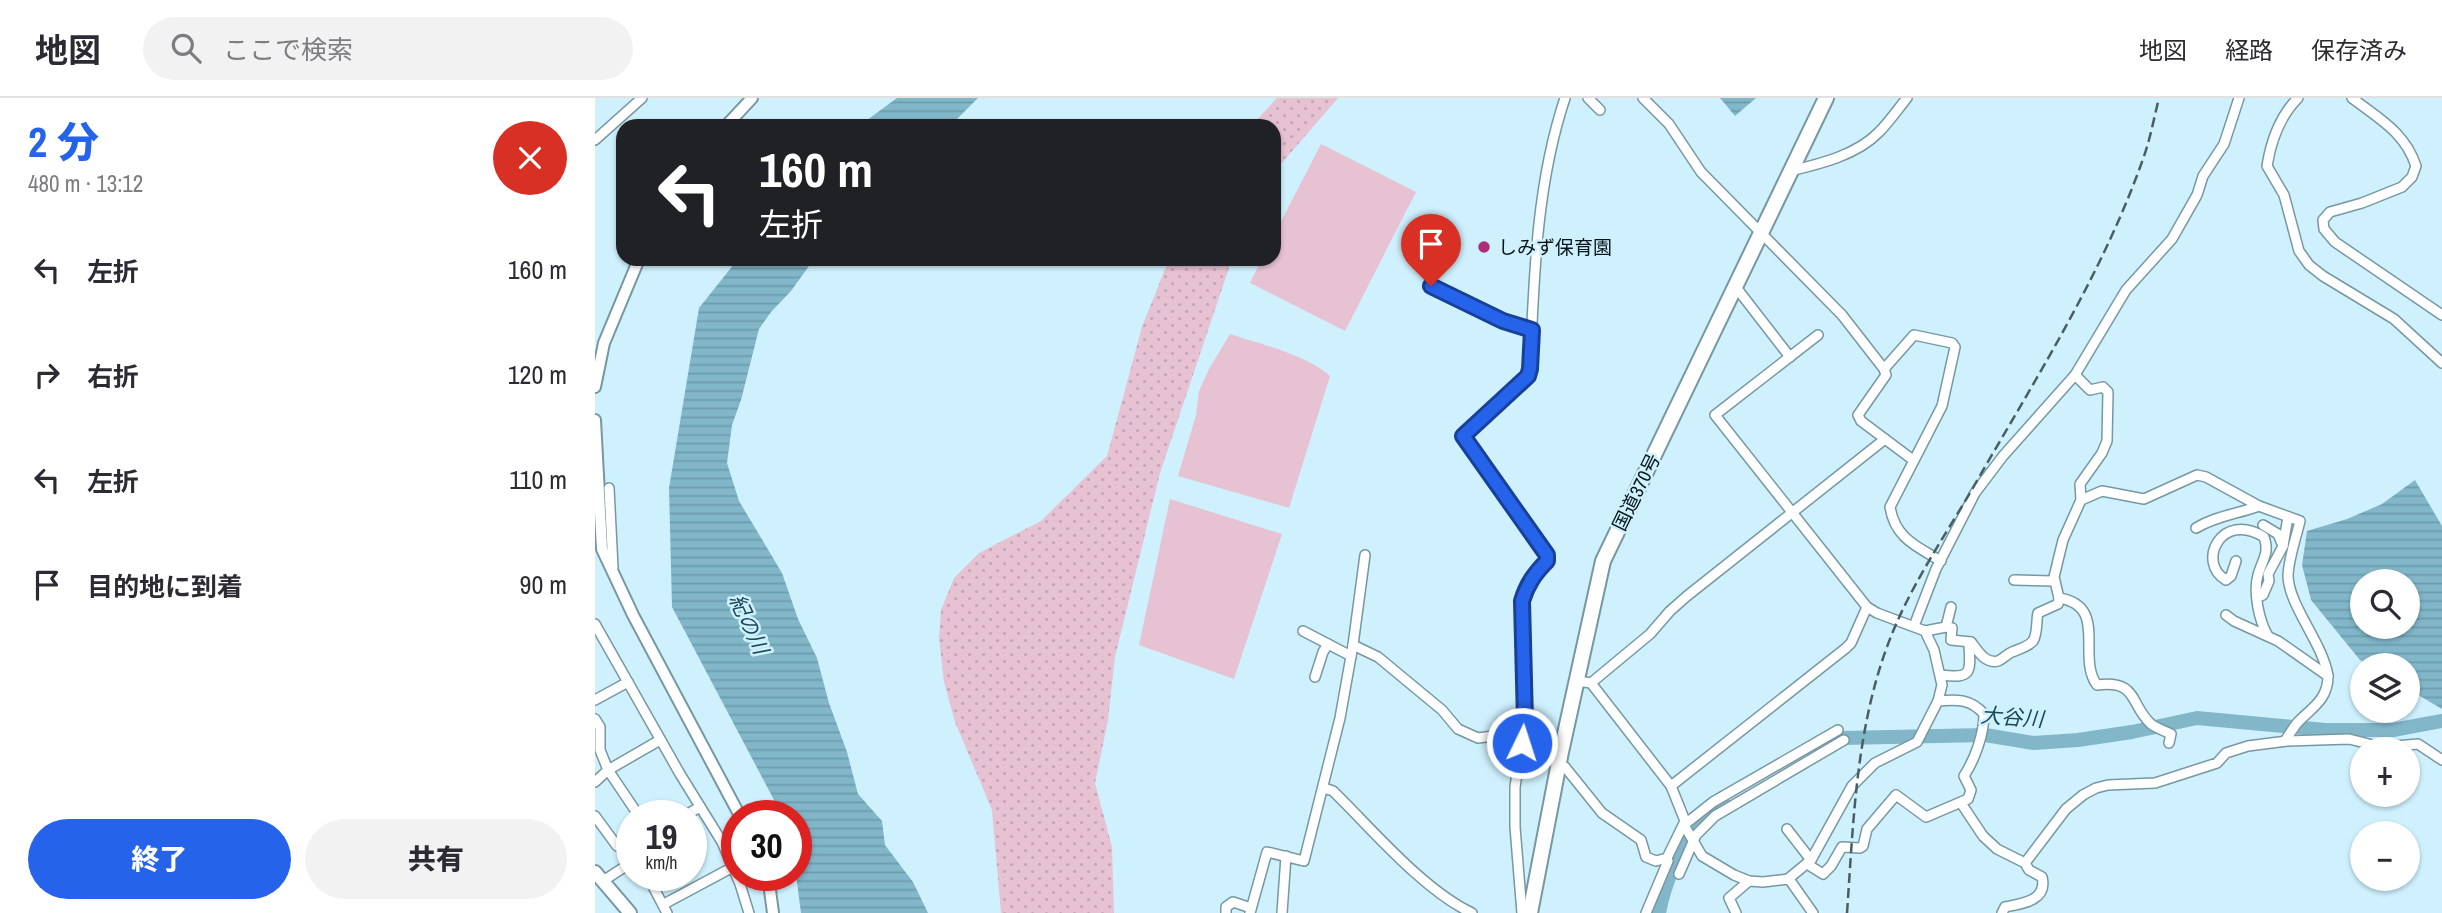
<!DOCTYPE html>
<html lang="ja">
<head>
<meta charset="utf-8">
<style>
	:root { --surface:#fff; --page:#f2f2f3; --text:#2b2b33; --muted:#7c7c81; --line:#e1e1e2; --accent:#2563eb }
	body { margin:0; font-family:"Archivo Narrow","Noto Sans JP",sans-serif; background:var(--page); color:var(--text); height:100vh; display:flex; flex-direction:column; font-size:26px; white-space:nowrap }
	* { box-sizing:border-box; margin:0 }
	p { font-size:23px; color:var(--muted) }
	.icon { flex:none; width:38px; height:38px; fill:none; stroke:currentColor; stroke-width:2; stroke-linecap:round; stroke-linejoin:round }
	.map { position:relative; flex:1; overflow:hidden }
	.details { display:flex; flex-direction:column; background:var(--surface); width:595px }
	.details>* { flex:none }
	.top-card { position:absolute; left:21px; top:21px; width:665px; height:147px; border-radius:21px; box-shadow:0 2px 5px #0004; background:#202124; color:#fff; overflow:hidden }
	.controls { position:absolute; left:1755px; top:471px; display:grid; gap:14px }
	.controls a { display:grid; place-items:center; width:70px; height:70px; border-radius:50%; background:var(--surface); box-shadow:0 2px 5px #0004; font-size:35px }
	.speed { position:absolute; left:21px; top:702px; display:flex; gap:14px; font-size:35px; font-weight:700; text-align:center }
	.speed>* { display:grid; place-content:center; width:91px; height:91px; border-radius:50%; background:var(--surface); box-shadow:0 2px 5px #0004; line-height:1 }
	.speed small { font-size:18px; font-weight:400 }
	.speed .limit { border:10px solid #d22; background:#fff; color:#111 }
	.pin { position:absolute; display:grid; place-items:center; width:60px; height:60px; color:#fff; margin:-72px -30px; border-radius:50% 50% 50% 0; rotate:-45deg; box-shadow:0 0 7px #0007 }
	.pin .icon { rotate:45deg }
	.me { position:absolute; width:77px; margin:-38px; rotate:4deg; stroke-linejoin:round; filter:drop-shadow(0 0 5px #0008) }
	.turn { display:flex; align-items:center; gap:24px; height:147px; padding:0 28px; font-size:32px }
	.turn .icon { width:91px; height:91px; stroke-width:2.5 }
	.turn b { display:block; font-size:49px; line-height:60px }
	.round { display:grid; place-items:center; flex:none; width:74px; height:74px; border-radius:37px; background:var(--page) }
	.head { display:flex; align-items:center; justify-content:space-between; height:119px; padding:0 28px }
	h1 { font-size:42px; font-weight:800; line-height:52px; color:var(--accent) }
	.button { display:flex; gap:14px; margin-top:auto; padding:14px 28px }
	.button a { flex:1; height:80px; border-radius:42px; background:var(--accent); color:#fff; font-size:28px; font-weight:800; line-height:80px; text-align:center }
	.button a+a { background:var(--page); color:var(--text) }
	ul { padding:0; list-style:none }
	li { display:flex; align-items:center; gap:21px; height:105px; padding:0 28px }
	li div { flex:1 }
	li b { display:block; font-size:26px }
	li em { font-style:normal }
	header { display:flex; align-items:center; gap:42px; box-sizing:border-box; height:98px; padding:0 35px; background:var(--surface); border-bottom:2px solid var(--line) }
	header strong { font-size:33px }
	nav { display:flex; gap:38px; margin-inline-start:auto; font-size:24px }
	.search { width:490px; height:63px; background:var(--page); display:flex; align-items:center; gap:18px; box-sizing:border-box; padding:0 24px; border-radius:38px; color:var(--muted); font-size:26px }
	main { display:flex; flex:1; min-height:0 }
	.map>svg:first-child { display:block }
</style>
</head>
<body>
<header>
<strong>地図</strong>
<div class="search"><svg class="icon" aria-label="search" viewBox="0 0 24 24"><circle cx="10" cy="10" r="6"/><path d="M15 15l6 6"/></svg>ここで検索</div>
<nav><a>地図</a><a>経路</a><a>保存済み</a></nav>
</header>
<main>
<section class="details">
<div class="head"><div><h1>2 分</h1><p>480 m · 13:12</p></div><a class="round" style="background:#d93025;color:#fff"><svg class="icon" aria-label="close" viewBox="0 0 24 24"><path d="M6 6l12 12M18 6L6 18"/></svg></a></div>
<ul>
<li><svg class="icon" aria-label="left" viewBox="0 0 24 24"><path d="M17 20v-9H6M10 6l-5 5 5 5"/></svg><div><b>左折</b></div><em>160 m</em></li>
<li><svg class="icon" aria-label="right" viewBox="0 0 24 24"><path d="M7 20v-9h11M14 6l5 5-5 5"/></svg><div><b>右折</b></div><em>120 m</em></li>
<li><svg class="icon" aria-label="left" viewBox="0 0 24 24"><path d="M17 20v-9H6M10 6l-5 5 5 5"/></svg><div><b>左折</b></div><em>110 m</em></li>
<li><svg class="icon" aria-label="arrive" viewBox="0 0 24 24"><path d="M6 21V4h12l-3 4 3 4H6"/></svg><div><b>目的地に到着</b></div><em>90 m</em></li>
</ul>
<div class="button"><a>終了</a><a>共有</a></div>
</section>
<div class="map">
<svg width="1847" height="815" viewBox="0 0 1847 815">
	<defs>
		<pattern id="grass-dots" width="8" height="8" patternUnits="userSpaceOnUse" patternTransform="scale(1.75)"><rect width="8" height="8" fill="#e6c2d3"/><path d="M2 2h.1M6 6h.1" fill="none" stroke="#c4a6b4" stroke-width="1.8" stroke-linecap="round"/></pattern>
		<pattern id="water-rules" width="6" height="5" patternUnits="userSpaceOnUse" patternTransform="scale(1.75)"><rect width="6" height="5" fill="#81b7c9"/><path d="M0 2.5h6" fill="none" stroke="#6e9cac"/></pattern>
	</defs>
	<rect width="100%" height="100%" fill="#cff1fe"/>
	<g fill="url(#grass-dots)">
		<path d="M682,0H743L679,74V28H656Z"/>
		<path d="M574,161H637L565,375L520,559L513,622L500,685L517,749L519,815H406L397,712L360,624L349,584L344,540L346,512L359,480L384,455L446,423L512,358L547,229Z"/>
	</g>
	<g fill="#e6c2d3">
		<path d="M726,46L821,94L750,233L655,185L667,161H679V137Z"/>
		<path d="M635,236C665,246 712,257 735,278L694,410L583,378L601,317L604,293L614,271Z"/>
		<path d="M575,401L687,436L639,581L544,547Z"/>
	</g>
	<g fill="url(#water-rules)" fill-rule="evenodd">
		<path d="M302,0H383L355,28H264Z"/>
		<path d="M1125,0H1161L1140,18Z"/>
		<path d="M143,161H219L196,193L176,214L164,231L146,302L137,327L132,365L144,403L187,475L203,521L222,560L234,605L252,654L263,696L287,723L290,747L318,784L333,815H206L201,777V718L187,717L77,509L74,390L104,210Z"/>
		<path d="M1820,382L1847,428V611L1813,591V567H1774L1765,562L1716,502L1707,467L1712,433L1752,421L1787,406ZM1813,483V528H1768V483Z"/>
	</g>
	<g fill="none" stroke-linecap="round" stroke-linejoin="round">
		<g stroke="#81b7c9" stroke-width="14">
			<path d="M1236,647L1247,640L1390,637L1439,645L1483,642L1537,634L1602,620L1730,632H1798L1847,623"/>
			<path d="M1064,815C1069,787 1085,748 1103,725C1109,718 1122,713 1131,708"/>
		</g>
		<g stroke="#7797a3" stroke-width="12">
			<g id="minor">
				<path d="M993,0L1005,12"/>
				<path d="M1048,0L1074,26L1106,74L1247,217L1289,271L1291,277L1263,317L1266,323L1318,362"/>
				<path d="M1703,0C1685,18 1676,43 1672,68L1689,97L1704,153L1714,167L1728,178L1799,221L1847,265"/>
				<path d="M1757,0C1783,20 1810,34 1821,68L1817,79L1807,89L1767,105L1735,114L1728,122L1729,131L1740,144L1847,217"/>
				<path d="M0,42L47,0"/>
				<path d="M1195,73C1225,66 1262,57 1284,34C1294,24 1303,11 1312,0"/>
				<path d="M836,188L908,223L937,232"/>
				<path d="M1140,188L1195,259"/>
				<path d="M1289,271L1319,237L1357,245L1360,249L1347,308L1295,409C1300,440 1321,448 1346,463"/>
				<path d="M14,390L18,470"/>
				<path d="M1486,402L1507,393L1549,401L1602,377L1611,379L1664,408L1705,423C1701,440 1694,459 1693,477C1693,507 1728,545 1733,578"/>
				<path d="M1668,427L1683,436L1688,448"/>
				<path d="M1601,430C1621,418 1642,416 1664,408"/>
				<path d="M1641,463L1636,478L1631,482C1601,465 1626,412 1669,439C1675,455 1667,462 1663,477C1658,494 1664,523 1673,538"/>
				<path d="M1419,482L1459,483"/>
				<path d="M1663,499L1668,497L1674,483L1673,476L1688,448L1693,419"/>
				<path d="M1464,500C1514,508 1481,559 1502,587C1544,582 1534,606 1556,626C1561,630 1570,633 1576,636L1574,645"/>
				<path d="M1631,517L1639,523L1683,543L1733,578C1733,601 1718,609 1703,624C1698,630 1694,637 1690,643"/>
				<path d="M0,526L85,676L127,744L145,786L154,815"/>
				<path d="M1319,528L1341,471L1380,395L1408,358L1480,277L1531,192L1577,141L1602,97L1608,78L1629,46L1644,0"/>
				<path d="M1351,529L1356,509"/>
				<path d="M708,533L756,558"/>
				<path d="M1330,533L1351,529L1357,530L1356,542L1376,544"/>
				<path d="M758,547L783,559L847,612L863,631L883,640L898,638L966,654"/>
				<path d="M1346,577C1376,581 1376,575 1374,548L1376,544C1383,553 1390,566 1403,563C1408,561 1412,556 1417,554C1424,551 1433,549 1438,543C1443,535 1441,523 1443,515L1463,506L1464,500L1459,479L1468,442L1486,402L1485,386L1507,355L1512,343L1513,294L1508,289L1495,292L1480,277"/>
				<path d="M720,579L728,554L733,546"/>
				<path d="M996,585L1055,536L1075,513L1092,498L1290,341"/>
				<path d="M0,602L33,584"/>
				<path d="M0,621L5,629V652L13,672L65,642"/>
				<path d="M964,667L970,669L1007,715L1046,742L1051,759L1061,763L1072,760L1090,723L1076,688L996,585L982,583"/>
				<path d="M0,684L13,672L44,718"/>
				<path d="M1076,688L1251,550L1256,545L1272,509"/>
				<path d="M729,690L738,693C777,731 828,792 877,815"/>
				<path d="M1366,705L1388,738L1402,751L1430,765L1434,772L1447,779C1453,803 1426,806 1410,809L1407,815"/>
				<path d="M0,718L22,748"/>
				<path d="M89,718L105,709"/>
				<path d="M1192,731L1216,762"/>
				<path d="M1430,765L1471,711L1488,697L1501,690L1513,687L1560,685L1622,665L1631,655L1653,648L1692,643L1754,641L1778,647L1800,648L1823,646L1847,662"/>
				<path d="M1212,766L1228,776L1236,768L1247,749L1265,750L1268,748L1272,731L1301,697L1331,719L1373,701L1376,692L1369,678C1380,661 1389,636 1389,616C1376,601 1362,601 1343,603"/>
				<path d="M1084,776L1101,737L1120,718L1249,642"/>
				<path d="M52,777L72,815"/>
				<path d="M1193,781L1216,762L1257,688L1280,665L1322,644L1343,603L1347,587L1339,552L1330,533L1282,515L1272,509L1120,317L1223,237"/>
				<path d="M8,783L37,764"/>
				<path d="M69,806L138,769"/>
				<path d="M631,815V809L638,804L656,810"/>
				<path d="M655,815L672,754L709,763L745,620L758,547L770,457"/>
				<path d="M687,815L691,758"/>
				<path d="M927,815L920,729V689L930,623L926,512L930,492L939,476L952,463V457L868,339L927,284L935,271C939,180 941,87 970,0"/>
				<path d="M1051,815L1073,763L1072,760"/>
				<path d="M1141,815L1134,800L1154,783"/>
				<path d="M1218,815L1194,781L1168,784L1154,783L1139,777L1107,758L1089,727L1118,704L1243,632"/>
			</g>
		</g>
		<g stroke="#7797a3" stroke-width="14">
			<g id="tertiary">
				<path d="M131,28L157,0"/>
				<path d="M0,289L9,245L44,161"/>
				<path d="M0,322L7,451L38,517L145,718"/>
				<path d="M173,777L178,815"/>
			</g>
		</g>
		<g stroke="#7797a3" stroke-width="16">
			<path id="secondary" d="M0,774L35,815"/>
		</g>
		<g stroke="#7797a3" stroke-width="18">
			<path id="trunk" d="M935,815L966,654L1008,463L1231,0"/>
		</g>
		<use href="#minor" stroke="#fff" stroke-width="9"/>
		<use href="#tertiary" stroke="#fff" stroke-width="10"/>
		<use href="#secondary" stroke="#fff" stroke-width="12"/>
		<use href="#trunk" stroke="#fff" stroke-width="14"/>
		<path stroke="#495d64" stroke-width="2.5" stroke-dasharray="10 5" stroke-linecap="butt" d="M1252,815C1259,716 1261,617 1302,524C1322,479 1350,437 1375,395C1437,286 1506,180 1548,61C1555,42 1559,20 1564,0"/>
	</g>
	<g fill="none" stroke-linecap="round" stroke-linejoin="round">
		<g stroke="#184099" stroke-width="18">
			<path id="route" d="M836,188L908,223L937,232L935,271L933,278L868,338L952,457V463C940,475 932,486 927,503L930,623L927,645"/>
		</g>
		<use href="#route" stroke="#2563eb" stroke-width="12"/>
	</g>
	<circle fill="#af2e7b" stroke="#cff1fe" stroke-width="2.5" cx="889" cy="149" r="7"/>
	<g text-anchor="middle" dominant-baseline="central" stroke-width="5" stroke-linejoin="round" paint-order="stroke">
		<g font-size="19" fill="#071318" stroke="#cff1fe" text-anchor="start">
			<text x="903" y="149">しみず保育園</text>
		</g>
		<g font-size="19" fill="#071318" stroke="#cff1fe">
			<text transform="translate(1041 394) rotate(-64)">国道370号</text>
		</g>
		<g font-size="21" font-style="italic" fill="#194756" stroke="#cff1fe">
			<text transform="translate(154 526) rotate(65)">紀の川</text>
			<text transform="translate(1417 619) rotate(4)">大谷川</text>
		</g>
	</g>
</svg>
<div class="controls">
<a><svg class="icon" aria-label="search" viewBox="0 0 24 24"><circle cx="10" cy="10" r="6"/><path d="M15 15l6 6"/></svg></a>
<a><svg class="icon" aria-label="layers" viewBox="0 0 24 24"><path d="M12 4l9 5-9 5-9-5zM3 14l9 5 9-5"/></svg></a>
<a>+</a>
<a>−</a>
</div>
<div class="speed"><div>19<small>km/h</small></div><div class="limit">30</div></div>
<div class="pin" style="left:836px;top:188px;background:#d93025"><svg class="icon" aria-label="arrive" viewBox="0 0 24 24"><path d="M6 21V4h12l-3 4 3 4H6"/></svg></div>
<svg class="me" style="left:927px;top:645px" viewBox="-20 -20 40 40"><circle r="17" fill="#2563eb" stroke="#fff" stroke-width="3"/><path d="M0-11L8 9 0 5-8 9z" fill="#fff"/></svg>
<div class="top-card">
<div class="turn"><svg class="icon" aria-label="left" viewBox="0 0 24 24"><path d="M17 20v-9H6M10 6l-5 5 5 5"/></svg><div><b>160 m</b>左折</div></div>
</div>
</div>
</main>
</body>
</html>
